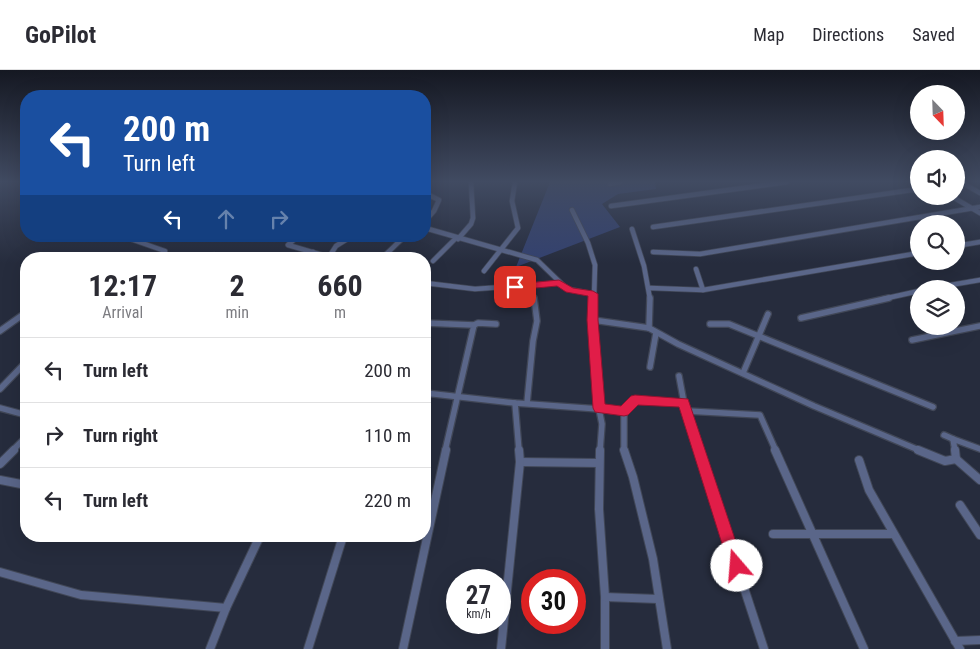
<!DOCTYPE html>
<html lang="en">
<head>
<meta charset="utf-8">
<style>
	:root { --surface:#fff; --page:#f7f7f7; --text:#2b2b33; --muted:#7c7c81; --line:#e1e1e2 }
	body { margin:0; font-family:"Roboto Condensed",sans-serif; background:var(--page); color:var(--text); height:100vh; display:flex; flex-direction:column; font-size:19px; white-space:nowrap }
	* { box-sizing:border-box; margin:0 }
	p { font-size:16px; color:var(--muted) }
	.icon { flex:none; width:28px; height:28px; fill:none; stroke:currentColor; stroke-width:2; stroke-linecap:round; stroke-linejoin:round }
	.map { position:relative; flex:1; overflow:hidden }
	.details { position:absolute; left:20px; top:182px; width:411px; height:290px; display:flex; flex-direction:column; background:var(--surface); border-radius:20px; box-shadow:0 5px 20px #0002 }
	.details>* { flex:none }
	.banner { position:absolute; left:20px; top:20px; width:411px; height:152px; border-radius:20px; box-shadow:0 5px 20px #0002; background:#1a4fa0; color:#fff; overflow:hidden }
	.needle { width:32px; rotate:157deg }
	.buttons { position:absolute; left:910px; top:15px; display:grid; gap:10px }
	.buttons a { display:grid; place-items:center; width:55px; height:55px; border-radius:50%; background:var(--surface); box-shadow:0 5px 20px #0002; font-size:25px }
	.speed { position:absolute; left:446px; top:499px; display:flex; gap:10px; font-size:25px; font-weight:700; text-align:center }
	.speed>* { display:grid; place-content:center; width:65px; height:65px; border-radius:50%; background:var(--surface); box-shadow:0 5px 20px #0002; line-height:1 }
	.speed small { font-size:12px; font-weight:400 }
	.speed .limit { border:8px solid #d22; background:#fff; color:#111 }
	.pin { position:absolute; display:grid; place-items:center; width:42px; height:42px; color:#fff; margin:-21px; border-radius:10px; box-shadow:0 2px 8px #0006 }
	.me { position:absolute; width:55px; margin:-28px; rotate:342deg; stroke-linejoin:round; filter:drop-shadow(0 0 4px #0008) }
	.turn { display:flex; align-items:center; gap:18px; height:105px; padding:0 20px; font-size:22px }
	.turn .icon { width:65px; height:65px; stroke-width:2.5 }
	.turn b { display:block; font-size:35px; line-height:42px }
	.lanes { display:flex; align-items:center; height:48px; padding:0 20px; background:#0003; justify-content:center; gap:25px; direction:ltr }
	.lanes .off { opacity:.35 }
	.eta { display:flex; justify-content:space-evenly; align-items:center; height:85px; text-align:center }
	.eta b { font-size:30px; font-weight:700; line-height:35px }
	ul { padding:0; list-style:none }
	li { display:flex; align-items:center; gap:15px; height:65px; padding:0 20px; border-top:1px solid var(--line) }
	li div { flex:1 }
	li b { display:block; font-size:19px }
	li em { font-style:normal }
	header { display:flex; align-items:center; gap:30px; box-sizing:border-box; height:70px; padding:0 25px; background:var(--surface); border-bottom:1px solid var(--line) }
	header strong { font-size:24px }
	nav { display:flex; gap:28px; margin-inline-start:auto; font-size:18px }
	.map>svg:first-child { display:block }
</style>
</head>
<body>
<header>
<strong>GoPilot</strong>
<nav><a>Map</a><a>Directions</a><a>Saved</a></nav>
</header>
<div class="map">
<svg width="980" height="579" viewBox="0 0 980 579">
	<rect width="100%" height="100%" fill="#262c3d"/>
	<path fill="#33416f" d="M550,112H655L656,119L618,124L602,134L620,157L516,197Z"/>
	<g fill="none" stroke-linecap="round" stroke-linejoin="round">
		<g stroke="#414757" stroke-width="6">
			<g id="minor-far2">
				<path d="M961,112L980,123"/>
				<path d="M610,114L621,112"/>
				<path d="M951,126L980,143"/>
				<path d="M611,136L787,112"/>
				<path d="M572,140L588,173L595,195L594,229"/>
				<path d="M425,151L434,141L439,130L425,123L428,112"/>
				<path d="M653,157L919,119"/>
				<path d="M425,158L537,190L567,219L593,224"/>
				<path d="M632,159L644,196L650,229"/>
				<path d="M122,166L165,181L158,189"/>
				<path d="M298,166L288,175L336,189"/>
				<path d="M458,169L471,154L473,148L471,112"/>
				<path d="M956,176L980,172"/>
				<path d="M653,182L700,184L980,137"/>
				<path d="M329,187L336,176L352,166"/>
				<path d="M209,189L214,185"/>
				<path d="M306,189L313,182"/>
				<path d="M381,189L405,166"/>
				<path d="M433,191L456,168"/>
				<path d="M484,201L518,158L512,131L515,112"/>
				<path d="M425,213L475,219L559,213"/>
				<path d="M530,216L534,229"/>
				<path d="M650,218L703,220L696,199"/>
				<path d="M927,219L980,210"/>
				<path d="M703,220L919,183"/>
				<path d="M883,229L919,221"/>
			</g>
		</g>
		<g stroke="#414757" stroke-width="8">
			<g id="minor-far1">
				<path d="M801,248L889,228"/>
				<path d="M593,250L649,258L678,274L814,336L921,381"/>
				<path d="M425,253L474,255L445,381"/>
				<path d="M710,254H729L933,337"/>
				<path d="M474,255L478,253L496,254"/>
				<path d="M649,258L650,228"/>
				<path d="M0,261L21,246"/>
				<path d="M912,270L980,256"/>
				<path d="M650,297L656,263"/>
				<path d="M743,303L768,244"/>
				<path d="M679,306L684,333"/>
				<path d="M0,319L26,292"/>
				<path d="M425,323L515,333L599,339L593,250L594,228"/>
				<path d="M515,333L519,381"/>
				<path d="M527,333L533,271L537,251L534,228"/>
				<path d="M0,338L26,345"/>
				<path d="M687,341L760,345L776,381"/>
				<path d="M624,342V381"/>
				<path d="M944,365L953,369"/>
				<path d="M12,381L26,367"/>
				<path d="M600,381L602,354L599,339L624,342L635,330L684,333L700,381"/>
				<path d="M955,381L953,369L980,379"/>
			</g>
		</g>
		<g stroke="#414757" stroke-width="10">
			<g id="minor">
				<path d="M600,380L599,439L605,527V579"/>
				<path d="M624,380L633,407L653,489L667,579"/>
				<path d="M699,380L764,579"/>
				<path d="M775,380L864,579"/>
				<path d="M918,380L945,391L956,389L955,380"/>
				<path d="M956,389L980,410"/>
				<path d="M859,390L869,420L960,579"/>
				<path d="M520,392L599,393"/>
				<path d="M0,394L14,380"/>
				<path d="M0,410L26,415"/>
				<path d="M960,435L980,465"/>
				<path d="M773,464H893"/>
				<path d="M0,502L81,525L226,538"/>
				<path d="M605,527L658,529"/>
				<path d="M955,571L980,570"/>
				<path d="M210,579L226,538L260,466"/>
				<path d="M308,579L343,466"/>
				<path d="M403,579L446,380"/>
				<path d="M501,579L520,392L519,380"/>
			</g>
		</g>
		<use href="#minor-far2" stroke="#5a6689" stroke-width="4.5"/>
		<use href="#minor-far1" stroke="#5a6689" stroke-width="5.5"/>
		<use href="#minor" stroke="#5a6689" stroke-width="8"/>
	</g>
	<linearGradient id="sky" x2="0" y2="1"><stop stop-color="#151822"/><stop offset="0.58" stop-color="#414b62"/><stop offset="1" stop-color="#414b62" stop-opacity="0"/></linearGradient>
	<rect width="980" height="193" fill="url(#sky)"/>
	<path fill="#e11d48" stroke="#92132f" d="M559,210L573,218L593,221L598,224V250L605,334L621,336L631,326L635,325L688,329L744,496L742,501L737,504L731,501L729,496L679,337L638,335L628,345L624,346L595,342L593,338L587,250L588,226L566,222L557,216L515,220L510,217L515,214Z"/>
</svg>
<div class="buttons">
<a><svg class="needle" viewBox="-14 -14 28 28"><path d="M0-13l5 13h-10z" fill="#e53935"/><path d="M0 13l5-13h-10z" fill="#7c7c81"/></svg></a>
<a><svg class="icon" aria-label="sound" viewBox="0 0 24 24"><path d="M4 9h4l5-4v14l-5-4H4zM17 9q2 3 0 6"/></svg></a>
<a><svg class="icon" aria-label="search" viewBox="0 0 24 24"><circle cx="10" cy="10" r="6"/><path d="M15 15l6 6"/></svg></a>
<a><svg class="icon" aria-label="layers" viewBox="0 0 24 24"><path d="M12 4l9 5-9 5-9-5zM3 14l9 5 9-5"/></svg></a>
</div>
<div class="speed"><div>27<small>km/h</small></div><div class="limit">30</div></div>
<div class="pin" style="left:515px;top:217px;background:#d93025"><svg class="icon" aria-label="arrive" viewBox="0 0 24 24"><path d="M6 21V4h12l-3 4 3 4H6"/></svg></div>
<svg class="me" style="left:737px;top:496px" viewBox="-20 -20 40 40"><circle r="19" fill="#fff"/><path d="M0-13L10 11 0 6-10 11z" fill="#e11d48"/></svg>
<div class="banner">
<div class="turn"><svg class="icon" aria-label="left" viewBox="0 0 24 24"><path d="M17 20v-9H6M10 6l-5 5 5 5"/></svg><div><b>200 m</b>Turn left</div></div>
<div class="lanes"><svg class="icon" aria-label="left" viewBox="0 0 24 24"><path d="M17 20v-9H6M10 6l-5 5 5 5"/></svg><svg class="icon off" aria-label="ahead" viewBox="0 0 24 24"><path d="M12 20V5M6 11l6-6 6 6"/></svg><svg class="icon off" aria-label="right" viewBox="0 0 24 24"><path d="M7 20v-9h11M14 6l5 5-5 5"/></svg></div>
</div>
<section class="details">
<div class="eta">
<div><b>12:17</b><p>Arrival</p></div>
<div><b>2</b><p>min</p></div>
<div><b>660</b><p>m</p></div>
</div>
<ul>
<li><svg class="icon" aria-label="left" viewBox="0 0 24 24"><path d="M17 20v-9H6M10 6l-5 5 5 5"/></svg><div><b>Turn left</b></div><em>200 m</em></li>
<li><svg class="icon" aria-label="right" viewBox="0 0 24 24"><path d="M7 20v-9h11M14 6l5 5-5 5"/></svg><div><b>Turn right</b></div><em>110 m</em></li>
<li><svg class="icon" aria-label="left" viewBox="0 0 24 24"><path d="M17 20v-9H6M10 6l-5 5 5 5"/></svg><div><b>Turn left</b></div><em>220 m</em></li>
</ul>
</section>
</div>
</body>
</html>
